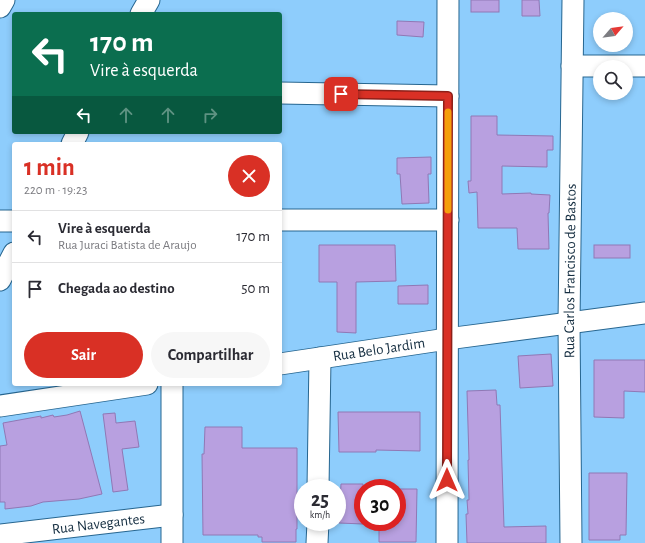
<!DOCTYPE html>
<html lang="pt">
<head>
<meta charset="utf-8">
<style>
	:root { --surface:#fff; --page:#f7f7f7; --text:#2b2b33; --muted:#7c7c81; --line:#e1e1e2; --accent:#d93025 }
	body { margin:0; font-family:"Alegreya Sans",sans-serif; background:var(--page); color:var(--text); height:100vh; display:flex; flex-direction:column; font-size:15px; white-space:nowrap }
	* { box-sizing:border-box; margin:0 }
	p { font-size:13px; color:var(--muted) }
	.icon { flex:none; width:22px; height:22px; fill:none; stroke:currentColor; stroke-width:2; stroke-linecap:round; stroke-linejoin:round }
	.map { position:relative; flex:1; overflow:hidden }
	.sheet { position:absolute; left:12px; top:142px; width:270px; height:244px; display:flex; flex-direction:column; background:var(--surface); border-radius:4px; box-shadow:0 2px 6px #0003 }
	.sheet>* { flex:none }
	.top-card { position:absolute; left:12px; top:12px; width:270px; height:122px; border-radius:4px; box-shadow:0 2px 6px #0003; background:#0b6e4f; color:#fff; overflow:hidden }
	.needle { width:26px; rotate:62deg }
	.fabs { position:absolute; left:593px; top:12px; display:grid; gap:8px }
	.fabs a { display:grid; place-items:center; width:40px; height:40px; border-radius:50%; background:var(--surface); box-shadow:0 2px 6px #0003; font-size:20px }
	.speed { position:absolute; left:294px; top:479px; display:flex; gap:8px; font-size:20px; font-weight:700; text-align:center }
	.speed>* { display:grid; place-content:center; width:52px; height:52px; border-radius:50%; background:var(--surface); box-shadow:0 2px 6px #0003; line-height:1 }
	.speed small { font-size:10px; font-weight:400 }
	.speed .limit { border:6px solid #d22; background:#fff; color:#111 }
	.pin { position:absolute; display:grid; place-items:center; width:34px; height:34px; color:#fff; margin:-17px; border-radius:8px; box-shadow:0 2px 6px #0006 }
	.me { position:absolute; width:44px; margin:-22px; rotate:0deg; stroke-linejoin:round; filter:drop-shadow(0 0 3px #0008) }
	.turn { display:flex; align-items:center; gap:14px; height:84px; padding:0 12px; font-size:18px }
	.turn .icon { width:52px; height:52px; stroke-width:2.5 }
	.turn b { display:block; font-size:28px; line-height:34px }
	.lanes { display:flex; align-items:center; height:38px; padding:0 12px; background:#0003; justify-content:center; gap:20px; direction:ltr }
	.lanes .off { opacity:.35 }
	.round { display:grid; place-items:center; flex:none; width:42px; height:42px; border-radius:21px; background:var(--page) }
	.headline { display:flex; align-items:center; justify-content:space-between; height:68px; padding:0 12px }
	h1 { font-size:24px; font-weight:700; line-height:30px; color:var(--accent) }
	.button { display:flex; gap:8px; margin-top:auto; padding:8px 12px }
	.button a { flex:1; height:46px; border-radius:24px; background:var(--accent); color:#fff; font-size:16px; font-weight:700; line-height:46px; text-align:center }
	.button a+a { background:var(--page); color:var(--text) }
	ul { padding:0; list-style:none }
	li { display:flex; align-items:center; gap:12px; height:52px; padding:0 12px; border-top:1px solid var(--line) }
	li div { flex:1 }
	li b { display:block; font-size:15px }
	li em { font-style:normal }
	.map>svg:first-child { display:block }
</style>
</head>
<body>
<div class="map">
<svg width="645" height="543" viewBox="0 0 645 543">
	<rect width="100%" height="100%" fill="#8ecdfc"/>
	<g fill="#b8a0e0" stroke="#9078b5">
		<rect x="471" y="0" width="28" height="12"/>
		<path d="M522,0H539L540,16H522Z"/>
		<path d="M397,21L424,22L423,37L397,35Z"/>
		<path d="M471,116H497V135L553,136V150H547V167L502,166V194L531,193V194L550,195L549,213H548L549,249H518L517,228H478L477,192L469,193L468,181H471Z"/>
		<path d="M431,157V174H428L429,203L402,204L400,174H397V158Z"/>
		<path d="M319,245H395L396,281L356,282V333L337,332V282H319Z"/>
		<rect x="594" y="245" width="36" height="13"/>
		<path d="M428,285V304H398V286Z"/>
		<path d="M551,354L553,386L520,388L518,356Z"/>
		<path d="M594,360H645V392L624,391V418L594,417Z"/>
		<path d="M496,390L497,405H500L504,527L546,526V543H467L466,514H468L467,500H469L468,460H469L467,391Z"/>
		<path d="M80,411L102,494L79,499L43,502L31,506L5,509V502H0V446L7,445L3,423L41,416V418L53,415L54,417L67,415Z"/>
		<path d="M338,412H420V451L376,450V452H339Z"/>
		<path d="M115,413L116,423L135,421L139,447L122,449L128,490L113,492L103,414Z"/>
		<path d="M205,427H242V448H297V529H296V542H262V537H258V535H203L202,454H204Z"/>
		<path d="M589,473H627L626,535H620V540H589Z"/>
		<path d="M341,484H363V524L339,523Z"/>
		<path d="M397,489H417L416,542H379V522H397Z"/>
	</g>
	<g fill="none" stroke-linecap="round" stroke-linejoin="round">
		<g stroke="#276690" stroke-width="23">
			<g id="minor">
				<path d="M0,7L4,0"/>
				<path d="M141,14L149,0"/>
				<path d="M572,66H645"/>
				<path d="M280,93L448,96"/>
				<path d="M72,144L78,132"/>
				<path d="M280,220H448"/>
				<path d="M0,221H14"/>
				<path d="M0,280L14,253"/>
				<path id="s1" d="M280,364L447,339L645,313"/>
				<path d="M0,406L147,384"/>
				<path d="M318,488L320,358"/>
				<path id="s2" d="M0,535L172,515"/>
				<path d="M172,543V384"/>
				<path d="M317,543L318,522"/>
				<path d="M447,543L448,0"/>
				<path id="s3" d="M571,543L569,323L573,0"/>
			</g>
		</g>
		<use href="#minor" stroke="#fff" stroke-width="21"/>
	</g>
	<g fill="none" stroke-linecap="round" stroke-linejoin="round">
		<g stroke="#8d1f18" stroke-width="10">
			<path id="route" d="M341,94L448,96L447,480"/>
		</g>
		<use href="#route" stroke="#d93025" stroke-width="7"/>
		<path stroke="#f59e0b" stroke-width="7" d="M448,210V112"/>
	</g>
	<g text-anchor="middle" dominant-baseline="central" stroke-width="3" stroke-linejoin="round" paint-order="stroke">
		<g font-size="15" fill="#152e41" stroke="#a7d8fe">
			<text stroke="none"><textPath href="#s3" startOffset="272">Rua Carlos Francisco de Bastos</textPath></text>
			<text stroke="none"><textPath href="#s1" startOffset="100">Rua Belo Jardim</textPath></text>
			<text stroke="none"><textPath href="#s2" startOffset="99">Rua Navegantes</textPath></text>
		</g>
	</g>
</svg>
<div class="fabs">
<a><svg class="needle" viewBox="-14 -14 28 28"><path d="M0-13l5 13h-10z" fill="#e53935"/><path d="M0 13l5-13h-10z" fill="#7c7c81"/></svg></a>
<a><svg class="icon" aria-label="search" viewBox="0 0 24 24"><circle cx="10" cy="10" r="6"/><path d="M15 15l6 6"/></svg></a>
</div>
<div class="speed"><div>25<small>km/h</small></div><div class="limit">30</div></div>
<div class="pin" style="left:341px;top:94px;background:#d93025"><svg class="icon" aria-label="arrive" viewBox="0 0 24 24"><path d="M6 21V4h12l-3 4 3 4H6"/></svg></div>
<svg class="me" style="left:447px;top:480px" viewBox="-20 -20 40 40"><path d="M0-17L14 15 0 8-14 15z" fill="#d93025" stroke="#fff" stroke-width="4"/></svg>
<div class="top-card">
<div class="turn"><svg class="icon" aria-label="left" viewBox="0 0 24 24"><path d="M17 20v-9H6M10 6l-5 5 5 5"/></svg><div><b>170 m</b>Vire à esquerda</div></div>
<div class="lanes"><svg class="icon" aria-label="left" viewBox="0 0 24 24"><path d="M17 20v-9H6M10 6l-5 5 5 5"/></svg><svg class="icon off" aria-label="ahead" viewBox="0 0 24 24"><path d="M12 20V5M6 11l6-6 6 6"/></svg><svg class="icon off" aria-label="ahead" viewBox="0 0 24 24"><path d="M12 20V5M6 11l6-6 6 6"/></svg><svg class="icon off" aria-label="right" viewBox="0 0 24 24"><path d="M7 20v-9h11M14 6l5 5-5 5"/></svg></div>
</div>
<section class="sheet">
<div class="headline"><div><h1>1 min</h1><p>220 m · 19:23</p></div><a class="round" style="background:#d93025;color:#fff"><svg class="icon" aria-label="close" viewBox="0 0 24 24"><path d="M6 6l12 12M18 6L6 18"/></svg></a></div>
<ul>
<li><svg class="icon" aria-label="left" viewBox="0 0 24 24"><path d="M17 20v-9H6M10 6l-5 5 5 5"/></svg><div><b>Vire à esquerda</b><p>Rua Juraci Batista de Araujo</p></div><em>170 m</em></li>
<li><svg class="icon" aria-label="arrive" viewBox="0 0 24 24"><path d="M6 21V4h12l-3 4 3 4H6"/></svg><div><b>Chegada ao destino</b></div><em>50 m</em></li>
</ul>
<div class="button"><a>Sair</a><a>Compartilhar</a></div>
</section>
</div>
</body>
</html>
